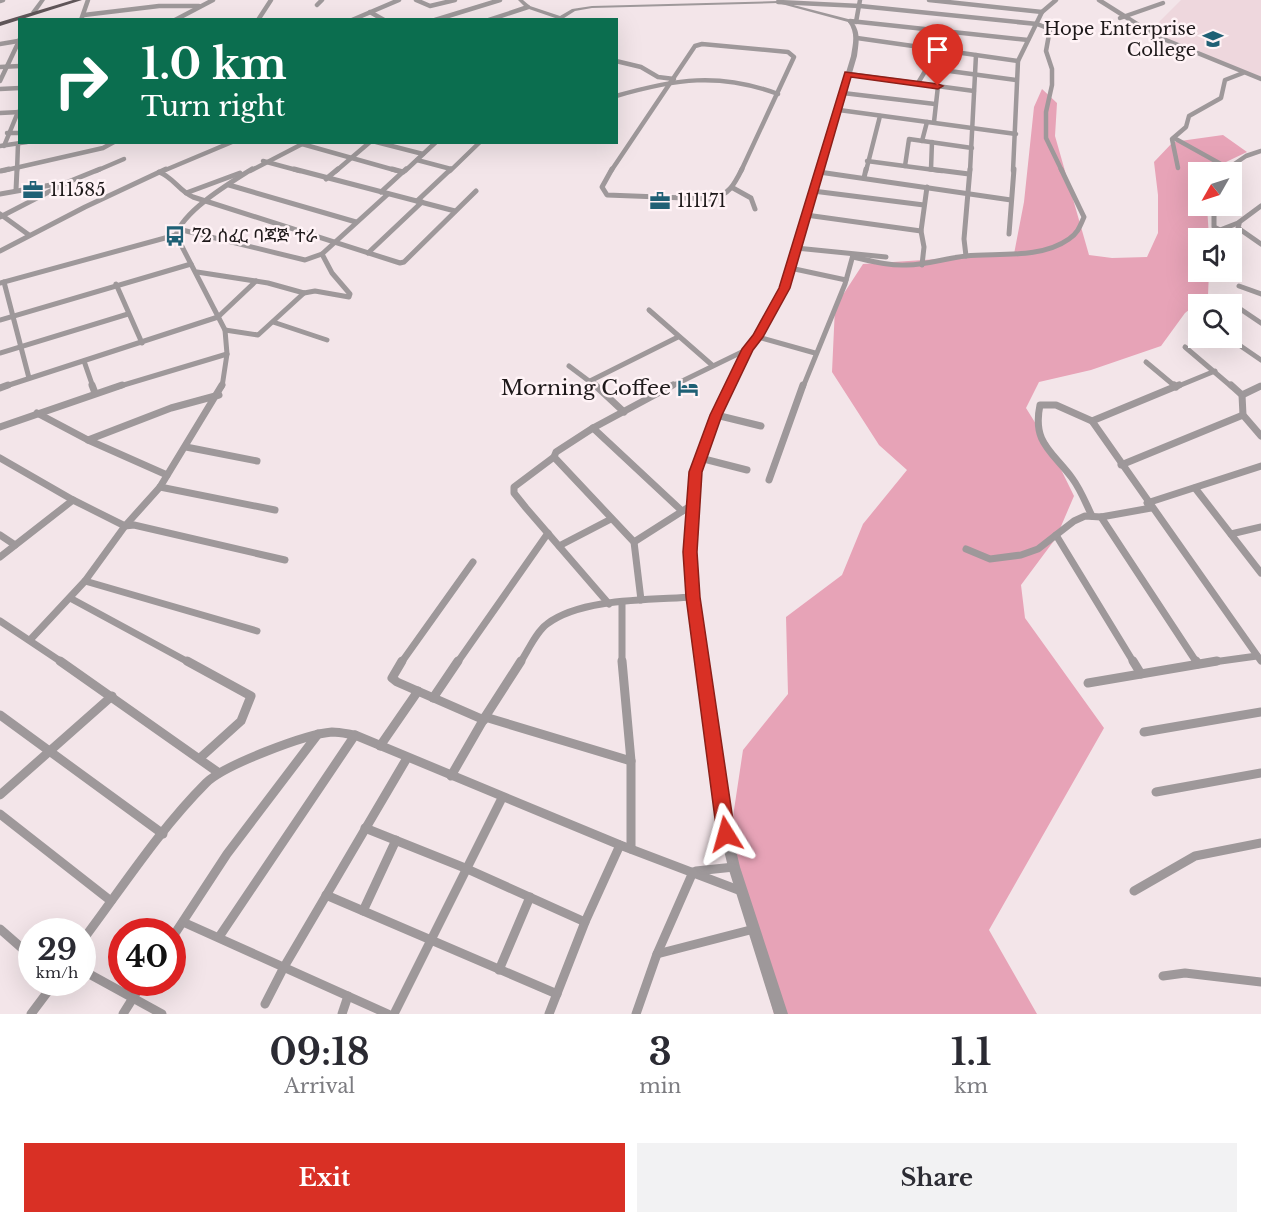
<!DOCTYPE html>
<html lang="en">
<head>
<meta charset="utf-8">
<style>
	:root { --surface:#fff; --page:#f2f2f3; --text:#2b2b33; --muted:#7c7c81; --accent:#d93025 }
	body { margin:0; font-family:"Libre Baskerville","Noto Sans Ethiopic",serif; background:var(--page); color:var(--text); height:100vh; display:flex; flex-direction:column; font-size:22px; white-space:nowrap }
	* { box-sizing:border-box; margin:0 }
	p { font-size:20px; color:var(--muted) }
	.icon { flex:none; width:33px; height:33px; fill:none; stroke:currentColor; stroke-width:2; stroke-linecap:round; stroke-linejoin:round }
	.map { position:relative; height:1014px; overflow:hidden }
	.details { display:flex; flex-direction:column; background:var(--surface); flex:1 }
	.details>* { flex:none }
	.hud { position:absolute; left:18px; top:18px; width:600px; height:126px; border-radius:0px; box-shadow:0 6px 24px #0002; background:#0b6e4f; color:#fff; overflow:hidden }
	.needle { width:39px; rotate:231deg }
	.fabs { position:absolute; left:1188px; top:162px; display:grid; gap:12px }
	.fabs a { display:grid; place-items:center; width:54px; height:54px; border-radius:0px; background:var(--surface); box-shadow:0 6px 24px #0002; font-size:30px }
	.speed { position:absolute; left:18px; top:918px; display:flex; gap:12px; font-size:30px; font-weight:700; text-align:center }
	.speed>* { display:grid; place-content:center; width:78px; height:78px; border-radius:50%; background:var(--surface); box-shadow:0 6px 24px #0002; line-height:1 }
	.speed small { font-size:15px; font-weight:400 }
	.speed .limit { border:9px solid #d22; background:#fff; color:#111 }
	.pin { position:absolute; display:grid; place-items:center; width:51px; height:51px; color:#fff; margin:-62px -26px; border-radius:50% 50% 50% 0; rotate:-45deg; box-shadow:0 0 6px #0007 }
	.pin .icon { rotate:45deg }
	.me { position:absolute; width:66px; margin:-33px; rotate:352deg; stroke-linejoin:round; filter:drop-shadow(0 0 4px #0008) }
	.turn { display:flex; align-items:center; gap:21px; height:126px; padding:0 24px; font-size:27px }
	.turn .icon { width:78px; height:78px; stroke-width:2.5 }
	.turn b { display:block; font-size:42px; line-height:51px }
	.eta { display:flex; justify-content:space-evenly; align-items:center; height:102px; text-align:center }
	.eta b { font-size:36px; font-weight:800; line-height:42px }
	.cta { display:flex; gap:12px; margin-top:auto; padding:12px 24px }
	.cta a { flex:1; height:69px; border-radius:0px; background:var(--accent); color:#fff; font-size:24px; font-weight:800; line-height:69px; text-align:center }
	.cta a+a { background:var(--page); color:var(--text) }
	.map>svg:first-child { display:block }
</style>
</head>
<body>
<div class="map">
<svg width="1261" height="1014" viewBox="0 0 1261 1014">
	<rect width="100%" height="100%" fill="#f3e5e9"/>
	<path fill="#eed7dd" d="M1181,0H1261V77L1149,32Z"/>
	<path fill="#e7a3b7" d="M1042,89L1057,103L1055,136L1089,255L1112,258L1147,257L1158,233V195L1154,162L1173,142L1223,135L1247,152L1205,172H1198V206H1207L1209,238H1198V272H1209L1208,295L1185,313L1161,346L1091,370L1039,382L1026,408L1049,445L1074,496L1056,538L1021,585L1025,618L1104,728L989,930L1037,1014H774L728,850L743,750L788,694L786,617L842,575L863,524L907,470L879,445L832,372L835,307L863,264L1014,254L1024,202L1034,107Z"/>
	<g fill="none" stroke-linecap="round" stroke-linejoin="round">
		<g stroke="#9e989a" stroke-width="4.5">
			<path d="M416,0L430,6L455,0"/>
			<path d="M929,0L1042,12"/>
			<path d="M1099,0L1156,36L1261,79"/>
			<path d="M0,1L3,0"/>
			<path d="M778,2L860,6L1037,24L1050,29L1046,51L1052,69V85L1046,112V138L1062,171"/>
			<path d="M317,5L322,0"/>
			<path d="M370,12L384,20"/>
			<path d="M84,15L159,6H199"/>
			<path d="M1120,18L1163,3"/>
			<path d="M81,20L88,0"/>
			<path d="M175,20L213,0"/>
			<path d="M258,20L271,0"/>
			<path d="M352,20L399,0"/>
			<path d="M435,20L500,0"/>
			<path d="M489,20L528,7"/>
			<path d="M850,21L1028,40"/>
			<path d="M856,22L860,0"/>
			<path d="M857,38L1018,61"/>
			<path d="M0,44L18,41"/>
			<path d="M616,61L641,67L658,77L674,79"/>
			<path d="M0,67L20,66"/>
			<path d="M848,74L974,91"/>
			<path d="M0,81L20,39"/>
			<path d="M918,83L927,68L1016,80"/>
			<path d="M0,89L20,88"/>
			<path d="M843,93L935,104"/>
			<path d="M616,96C675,79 719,72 778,94"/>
			<path d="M839,110L1016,134"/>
			<path d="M0,113L20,112"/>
			<path d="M934,122L938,86"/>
			<path d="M7,133H20"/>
			<path d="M1174,138L1228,168"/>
			<path d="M922,141L927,122"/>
			<path d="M376,142L423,154"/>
			<path d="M302,144L398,171"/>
			<path d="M0,146L27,142"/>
			<path d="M4,146L18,112"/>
			<path d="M417,160L451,169"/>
			<path d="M263,161L300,171"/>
			<path d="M867,161L942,171"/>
			<path d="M905,166L909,139L972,148"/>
			<path d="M1178,168L1172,139L1186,127L1189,116L1221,98L1225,80L1243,73"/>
			<path d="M931,169L932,142"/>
			<path d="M2,171L103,148L114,142"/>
			<path d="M17,171L18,144"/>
			<path d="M96,171L124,159"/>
			<path d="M163,171L232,142"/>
			<path d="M250,171L306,142"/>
			<path d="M336,171L370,142"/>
			<path d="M405,171L436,142"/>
			<path d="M450,171L480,142"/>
			<path d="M611,171L695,46L702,44L788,52L794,57L741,171"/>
			<path d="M866,171L880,116"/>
			<path d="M970,171L976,55"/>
			<path d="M1013,171L1018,61L1042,12L1056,0"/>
			<path d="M1224,171L1246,156L1261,151"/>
		</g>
		<g stroke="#9e989a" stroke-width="5">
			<path d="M294,169L455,211"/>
			<path d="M392,169L403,172"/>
			<path d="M612,169L602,187L607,195L711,199C729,195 734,185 742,169"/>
			<path d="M930,169L969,174"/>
			<path d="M0,171L9,169"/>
			<path d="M159,172C173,177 179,191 193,197L400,263L404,262L476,191"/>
			<path d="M819,172L1011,200"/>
			<path d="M1222,172L1226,169"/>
			<path d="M864,178L866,169"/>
			<path d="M326,179L338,169"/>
			<path d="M229,185L356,222"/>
			<path d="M733,188L751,198L755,209"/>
			<path d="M16,190L17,169"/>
			<path d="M813,191L924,205"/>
			<path d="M381,192L406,169"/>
			<path d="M186,193L240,173"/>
			<path d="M0,194L62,183"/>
			<path d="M417,201L451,169"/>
			<path d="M1210,206L1214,212V227L1220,230L1238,223L1261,206"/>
			<path d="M0,214L29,235"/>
			<path d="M806,215L921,231"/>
			<path d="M0,217L68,182L100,169"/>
			<path d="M1239,224L1238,228L1261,244"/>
			<path d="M178,229L305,260L322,254L388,194"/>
			<path d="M1009,234L1014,169"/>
			<path d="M796,248L886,257"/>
			<path d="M0,251L85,207L166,169"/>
			<path d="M368,253L422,202"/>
			<path d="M966,256L964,239L970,169"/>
			<path d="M853,257C871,261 889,266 907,265C927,265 946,258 966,256C998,253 1041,259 1069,239C1078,233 1080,226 1084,217L1061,169"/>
			<path d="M922,265L924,247L921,231L927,187"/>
			<path d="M790,268L846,280"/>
			<path d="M197,272L268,283L304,293L315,291L349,297L350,294L332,273L322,254"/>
			<path d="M4,282L29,378"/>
			<path d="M0,283L176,235"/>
			<path d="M116,284L142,343"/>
			<path d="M1239,286L1261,294"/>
			<path d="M1230,302L1261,323"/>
			<path d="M649,310L712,365"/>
			<path d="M0,320L191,264"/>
			<path d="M273,322L327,340"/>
			<path d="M225,330L258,335L304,293"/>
			<path d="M758,337L815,353"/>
			<path d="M1229,338L1261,360"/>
			<path d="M1185,347L1232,387"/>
			<path d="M0,353L128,314"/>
			<path d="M84,361L93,387"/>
			<path d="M1146,362L1176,387"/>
			<path d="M569,366L597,387"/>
			<path d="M590,381L678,337"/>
			<path d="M3,387L218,317L256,281"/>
			<path d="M117,387L227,354"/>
			<path d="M222,387L227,354L225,330L176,235C184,210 230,183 252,169"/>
			<path d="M670,387L748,349"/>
			<path d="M803,387L845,284L853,255"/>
			<path d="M1176,387L1215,371"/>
			<path d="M1259,387L1261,386"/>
		</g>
		<g stroke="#9e989a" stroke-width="7">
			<path d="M92,385L95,393"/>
			<path d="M595,385L624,412"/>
			<path d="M1174,385L1176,387"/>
			<path d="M1231,385L1242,395L1243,415L1261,436"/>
			<path d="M0,388L8,385"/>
			<path d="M1242,395L1261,386"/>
			<path d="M37,413L88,440L167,475"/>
			<path d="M716,415L761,426"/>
			<path d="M1092,421L1179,385"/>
			<path d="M0,427L122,385"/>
			<path d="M593,428L682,511"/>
			<path d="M88,440L171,408L219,395"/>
			<path d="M186,447L257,461"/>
			<path d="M554,457L634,542L641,600"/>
			<path d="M0,458L73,500L125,526L134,525L285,560"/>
			<path d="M700,458L747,470"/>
			<path d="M1121,465L1243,415"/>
			<path d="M769,480L803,385"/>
			<path d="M160,487L275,510"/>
			<path d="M1195,488L1261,573"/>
			<path d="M1147,503L1261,466"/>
			<path d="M1092,516C1086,504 1081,490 1072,478C1052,451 1032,443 1040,405H1056L1092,421L1261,661"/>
			<path d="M1101,517L1197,663"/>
			<path d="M1231,534L1261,527"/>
			<path d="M0,535L15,545"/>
			<path d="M1056,535L1134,663"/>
			<path d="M634,542L692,505"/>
			<path d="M559,546L611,519"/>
			<path d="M966,549L990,559L1021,555L1038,549L1074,521L1085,516L1101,517L1151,508"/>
			<path d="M0,557L73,500"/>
			<path d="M85,581L257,631"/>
			<path d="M70,598L190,663"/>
			<path d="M622,602V663"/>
			<path d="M609,604L526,508L514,493V487L554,457L556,452L593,428L673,385"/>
			<path d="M0,621L63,663"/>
			<path d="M30,640L85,581L125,526L160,487L222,385"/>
			<path d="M401,663L473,562"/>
			<path d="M457,663L548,533"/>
			<path d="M520,663C528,651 536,632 547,624C581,598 651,600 693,597"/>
			<path d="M1206,663L1257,656"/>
		</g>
		<g stroke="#9e989a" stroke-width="9">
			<path d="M60,661L219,773"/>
			<path d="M187,661L251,696L241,721L200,758"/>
			<path d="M402,661L392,678L397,682L484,720"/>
			<path d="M622,661L631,761V849"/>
			<path d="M1133,661L1141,674"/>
			<path d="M1196,661L1198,664"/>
			<path d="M1088,683L1217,661"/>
			<path d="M433,698L458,661"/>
			<path d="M0,715L163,834"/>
			<path d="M485,717L631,761"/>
			<path d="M1144,732L1261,712"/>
			<path d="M380,746L418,691"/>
			<path d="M451,776L485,717L521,661"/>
			<path d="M1156,792L1261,773"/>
			<path d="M0,795L112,696"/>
			<path d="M0,814L111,901"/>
			<path d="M365,828L465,868L585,922"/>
			<path d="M696,871L734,867"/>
			<path d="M1134,891L1195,856L1261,843"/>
			<path d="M326,895L557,994"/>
			<path d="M363,911L396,840"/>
			<path d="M183,922L388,1014"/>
			<path d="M0,929L32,957"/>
			<path d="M219,937L355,735"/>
			<path d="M172,938L227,854L318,734"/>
			<path d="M82,941C122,888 159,830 206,783C224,765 306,734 332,732C340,732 348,734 355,735L620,845L741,891"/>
			<path d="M657,954L754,929"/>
			<path d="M82,970L162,1014"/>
			<path d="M499,970L530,897"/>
			<path d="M1163,976L1185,973L1261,982"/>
			<path d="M265,1004L284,967L407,758"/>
			<path d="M31,1014L55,982"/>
			<path d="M123,1014L143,982"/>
			<path d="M342,1014L348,996"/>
			<path d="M394,1014L502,798"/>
			<path d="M549,1014L585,922L620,845"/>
			<path d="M636,1014L657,954L693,872"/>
		</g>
		<g fill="#9e989a" fill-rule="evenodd">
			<path d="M40,0H45L36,13H32L31,12Z"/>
			<path d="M518,0H523L530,6L560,16L572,9L592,6L778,1L852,20C861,33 859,40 857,56L789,288L762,337L751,350L720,415L700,472L695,552L698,597L732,834L740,867L788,1014H774L728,867L720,834L688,597L685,552L692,472L712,415L744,349L755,336L781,288L851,56C853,43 856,33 848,22L778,3L592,8L575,11L561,20L526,8Z"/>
		</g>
		<path fill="#605659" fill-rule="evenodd" d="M73,0H82L0,26V22Z"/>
	</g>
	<path fill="#d93025" stroke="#8d1f18" stroke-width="1.5" d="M845,72L938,84L943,86L938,89L851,77L790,288L763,337L753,350L722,415L702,472L697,552L700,597L735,834L732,840L726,842L720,840L717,834L686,597L683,552L689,472L710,415L742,349L753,335L779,288Z"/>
	<defs>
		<g id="university-bare" transform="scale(1.62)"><path d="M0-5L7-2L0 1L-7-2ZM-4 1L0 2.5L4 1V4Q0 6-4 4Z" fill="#1f6075" stroke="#fff3f6" stroke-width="2.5" paint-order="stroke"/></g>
		<g id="office-bare" transform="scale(1.62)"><path d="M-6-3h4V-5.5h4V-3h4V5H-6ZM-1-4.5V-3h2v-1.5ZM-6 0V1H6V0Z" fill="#1f6075" stroke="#fff3f6" stroke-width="2.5" paint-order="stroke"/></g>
		<g id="bus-bare" transform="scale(1.62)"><path d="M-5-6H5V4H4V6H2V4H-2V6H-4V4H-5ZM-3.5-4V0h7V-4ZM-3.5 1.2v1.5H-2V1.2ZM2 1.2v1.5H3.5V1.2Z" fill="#1f6075" stroke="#fff3f6" stroke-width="2.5" paint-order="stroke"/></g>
		<g id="hotel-bare" transform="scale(1.62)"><path d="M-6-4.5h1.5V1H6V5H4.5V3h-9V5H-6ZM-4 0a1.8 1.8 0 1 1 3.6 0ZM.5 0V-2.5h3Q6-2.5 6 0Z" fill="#1f6075" stroke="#fff3f6" stroke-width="2.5" paint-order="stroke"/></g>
	</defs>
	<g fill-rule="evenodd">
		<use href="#university-bare" x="1213" y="39"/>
		<use href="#office-bare" x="33" y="190"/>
		<use href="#office-bare" x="660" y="201"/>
		<use href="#bus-bare" x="175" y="236"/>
		<use href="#hotel-bare" x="688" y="388"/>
	</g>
	<g text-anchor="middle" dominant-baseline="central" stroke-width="5" stroke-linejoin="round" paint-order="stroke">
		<g font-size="18" fill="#1e191a" stroke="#fff3f6" text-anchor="start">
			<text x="1196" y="29" text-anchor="end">Hope Enterprise<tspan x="1196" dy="21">College</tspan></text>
			<text x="50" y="190">111585</text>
			<text x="677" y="201">111171</text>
			<text x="192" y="236">72 ሰፈር ባጃጅ ተራ</text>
		</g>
		<g font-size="21" fill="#1e191a" stroke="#fff3f6" text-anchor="end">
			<text x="671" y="388">Morning Coffee</text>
		</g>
	</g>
</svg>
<div class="fabs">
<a><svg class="needle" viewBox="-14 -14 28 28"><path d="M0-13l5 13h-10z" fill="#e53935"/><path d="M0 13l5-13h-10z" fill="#7c7c81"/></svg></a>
<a><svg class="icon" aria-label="sound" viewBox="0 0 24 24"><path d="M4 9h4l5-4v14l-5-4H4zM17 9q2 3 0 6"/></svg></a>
<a><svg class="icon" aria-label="search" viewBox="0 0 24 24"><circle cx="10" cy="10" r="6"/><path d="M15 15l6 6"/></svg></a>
</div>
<div class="speed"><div>29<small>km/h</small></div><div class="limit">40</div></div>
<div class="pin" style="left:938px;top:86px;background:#d93025"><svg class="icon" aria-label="arrive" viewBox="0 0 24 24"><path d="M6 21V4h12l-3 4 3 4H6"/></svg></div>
<svg class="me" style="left:726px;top:834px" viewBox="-20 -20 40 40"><path d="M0-17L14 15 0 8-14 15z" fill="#d93025" stroke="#fff" stroke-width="4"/></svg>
<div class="hud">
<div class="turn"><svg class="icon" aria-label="right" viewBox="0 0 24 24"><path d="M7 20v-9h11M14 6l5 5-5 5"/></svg><div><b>1.0 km</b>Turn right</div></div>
</div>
</div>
<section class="details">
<div class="eta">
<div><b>09:18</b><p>Arrival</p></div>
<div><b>3</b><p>min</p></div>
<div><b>1.1</b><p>km</p></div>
</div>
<div class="cta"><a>Exit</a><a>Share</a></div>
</section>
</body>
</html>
